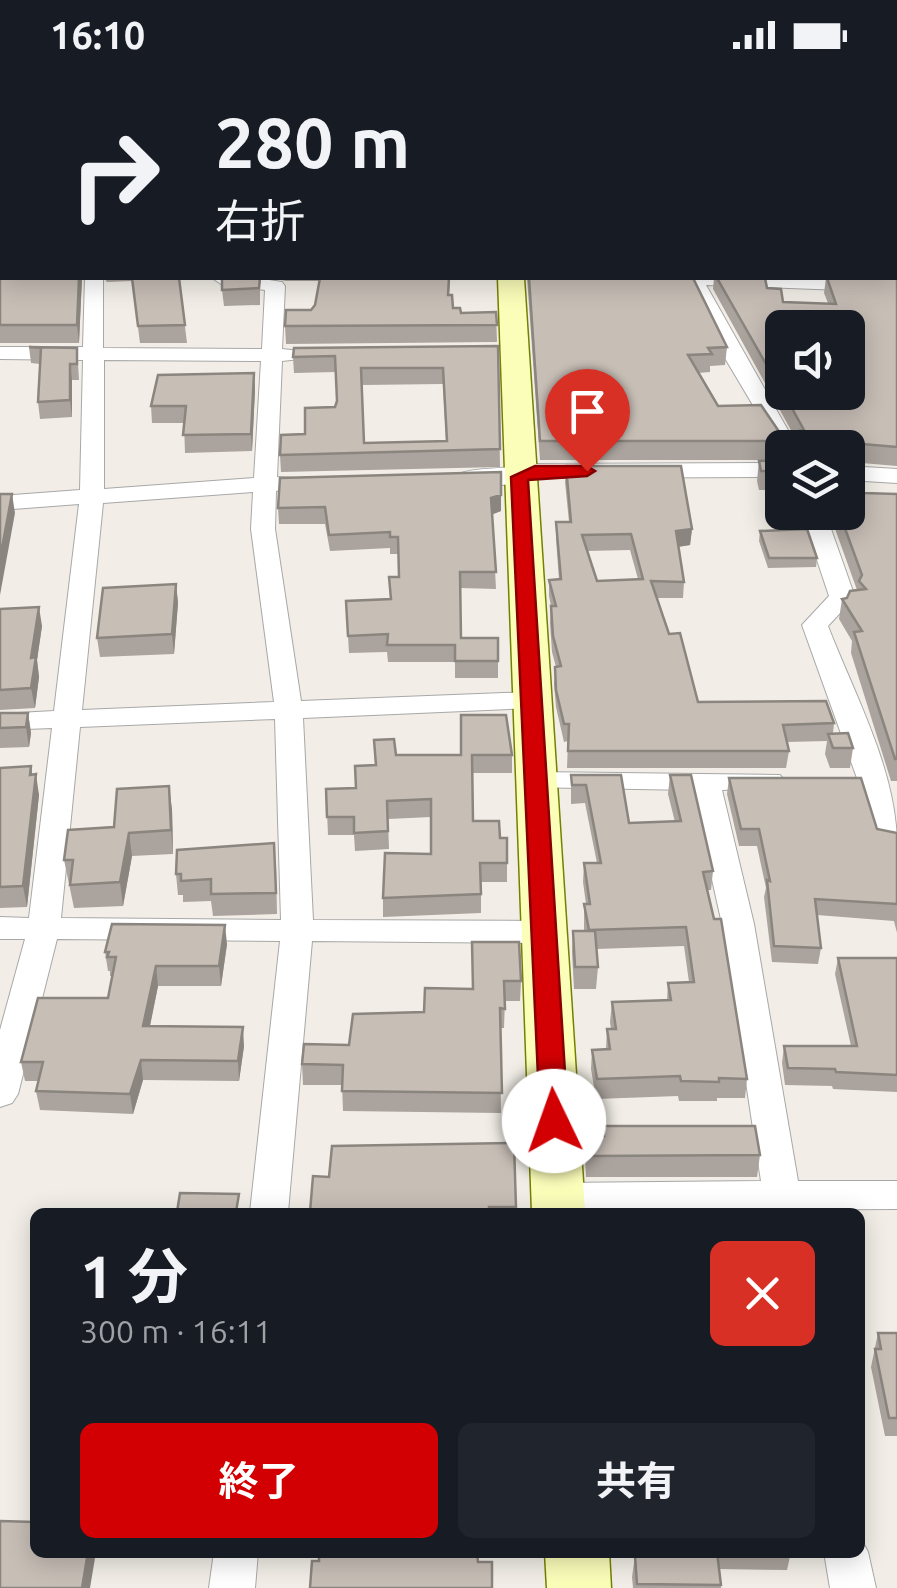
<!DOCTYPE html>
<html lang="ja">
<head>
<meta charset="utf-8">
<style>
	:root { --surface:#171b24; --page:#20242c; --text:#f1f3f6; --muted:#9ea1a6; --accent:#d20002 }
	body { margin:0; font-family:Ubuntu,"Noto Sans JP",sans-serif; background:var(--page); color:var(--text); height:100vh; display:flex; flex-direction:column; font-size:38px; white-space:nowrap }
	* { box-sizing:border-box; margin:0 }
	p { font-size:32px; color:var(--muted) }
	.icon { flex:none; width:55px; height:55px; fill:none; stroke:currentColor; stroke-width:2; stroke-linecap:round; stroke-linejoin:round }
	.map { position:relative; flex:1; overflow:hidden }
	.panel { position:absolute; left:30px; top:1138px; width:835px; height:350px; display:flex; flex-direction:column; background:var(--surface); border-radius:15px; box-shadow:0 5px 25px #0003 }
	.panel>* { flex:none }
	.top-card { position:absolute; left:0px; top:0px; width:898px; height:210px; box-shadow:0 5px 25px #0003; background:#171b24; color:var(--text); overflow:hidden }
	.fabs { position:absolute; left:765px; top:240px; display:grid; gap:20px }
	.fabs a { display:grid; place-items:center; width:100px; height:100px; border-radius:15px; background:var(--surface); box-shadow:0 5px 25px #0003; font-size:50px }
	.pin { position:absolute; display:grid; place-items:center; width:85px; height:85px; color:#fff; margin:-102px -42px; border-radius:50% 50% 50% 0; rotate:-45deg; box-shadow:0 0 10px #0007 }
	.pin .icon { rotate:45deg }
	.me { position:absolute; width:110px; margin:-55px; rotate:357deg; stroke-linejoin:round; filter:drop-shadow(0 0 8px #0008) }
	.turn { display:flex; align-items:center; gap:35px; height:210px; padding:0 50px; font-size:45px }
	.turn .icon { width:130px; height:130px; stroke-width:2.5 }
	.turn b { display:block; font-size:70px; line-height:85px }
	.round { display:grid; place-items:center; flex:none; width:105px; height:105px; border-radius:15px; background:var(--page) }
	.overview { display:flex; align-items:center; justify-content:space-between; height:170px; padding:0 50px }
	h1 { font-size:60px; font-weight:700; line-height:75px }
	.cta { display:flex; gap:20px; margin-top:auto; padding:20px 50px }
	.cta a { flex:1; height:115px; border-radius:15px; background:var(--accent); color:#fff; font-size:40px; font-weight:700; line-height:115px; text-align:center }
	.cta a+a { background:var(--page); color:var(--text) }
	.status { display:flex; justify-content:space-between; align-items:center; height:70px; padding:0 50px; background:var(--surface); direction:ltr }
	.status svg { height:28px; fill:currentColor }
	.map>svg:first-child { display:block }
</style>
</head>
<body>
<div class="status"><b>16:10</b><svg viewBox="0 0 49 12"><path d="M0 12V9h3v3zM5 12V6h3v6zM10 12V3h3v9zM15 12V0h3v12zM26 1h20v11H26zM47 4h2v5h-2z"/></svg></div>
<div class="map">
<svg width="897" height="1518" viewBox="0 0 897 1518">
	<rect width="100%" height="100%" fill="#f2eee7"/>
	<g fill="none" stroke-linecap="round" stroke-linejoin="round">
		<g stroke="#a8a8a8" stroke-width="2">
			<g id="street">
				<path d="M848,0H864L865,2H849Z"/>
				<path d="M85,208H103V278L262,279L265,220L221,214L212,208H256L282,212L285,216L282,279L300,281L303,285L300,289L282,291L277,407L294,408L298,413L294,418L276,421L275,459L301,631L531,622L545,630L531,638L303,648L313,850L545,851L556,855L561,862L556,869L545,873L312,871L288,1142H250L280,871L57,869L18,1024L12,1033L0,1037V960L25,869H0V847L29,848L52,658L0,660V644L54,641L79,434L0,440V426L80,420L83,290L0,289V277H83ZM104,290L261,291L254,408L104,419ZM253,422L251,459L274,632L82,640L103,433ZM275,649L281,850L61,848L80,657Z"/>
				<path d="M684,208L897,210V222L706,215L798,378H782V384L713,268Z"/>
				<path d="M782,393V407L538,408C519,415 465,421 451,408C464,396 513,400 535,394Z"/>
				<path d="M848,396L897,399V413L848,410Z"/>
				<path d="M801,442H825L855,527L828,556C855,626 897,701 897,776L877,773L873,766L858,711L802,555L829,526Z"/>
				<path d="M535,702L780,705L785,711L780,717L722,720L754,854L798,1111H897V1139L558,1141L545,1137L539,1127L545,1117L558,1113L761,1111L722,854L692,720L525,717L520,711L525,705Z"/>
				<path d="M860,1467L868,1482L876,1518H830L824,1482H860Z"/>
				<path d="M214,1482H258L255,1518H209Z"/>
			</g>
		</g>
		<g stroke="#738000" stroke-width="3">
			<g id="secondary">
				<path d="M498,208H524L585,1142H532Z"/>
				<path d="M545,1482H609L611,1518H547Z"/>
			</g>
		</g>
		<use href="#street" fill="#fff" fill-rule="evenodd"/>
		<use href="#secondary" fill="#fbfeb9" fill-rule="evenodd"/>
	</g>
	<g fill="#aba39d" fill-rule="evenodd">
		<path d="M895,59L897,62V174H895Z"/>
		<path d="M0,178L82,208L79,273H0Z"/>
		<path d="M104,208H179L187,273H140L132,211L107,212Z"/>
		<path d="M260,208V235L224,236L222,220Z"/>
		<path d="M270,208H450L449,225L453,238L461,243L496,242L497,272L286,274L285,256L311,240L315,235L320,211H286Z"/>
		<path d="M527,208H693L727,277L725,295L710,296V302L698,303L718,336L784,369L792,362L713,219L714,208H765L767,218L783,232L828,233L824,223L826,208H897V396L850,392L863,423L897,424V711H891L851,583L852,571L839,549L842,529L847,528L857,520L829,442H848V378H782V390H540Z"/>
		<path d="M498,276L500,397L281,402L280,385L335,337L337,331L336,302L294,303L293,287ZM443,314L446,371L364,373L361,315Z"/>
		<path d="M29,277L77,278L79,310H72V347L40,349L38,332L40,294L31,293Z"/>
		<path d="M254,303L255,320L252,381L185,383L184,353H152L151,336Z"/>
		<path d="M782,390V420H759L757,411L759,391Z"/>
		<path d="M566,396L692,459L690,475L679,477L684,512L683,528H656L669,564L698,632L834,653L833,663L853,678L850,698H830L825,684L827,671L787,672L789,681L786,698H567L568,671L564,672L556,637L554,614L556,597L552,582L550,553L551,536L549,526V510H559L556,468V452H569L565,412ZM630,480L638,509L597,511L587,481Z"/>
		<path d="M501,425V441L492,444L496,519L460,518L461,568H498V608H455V592H388L387,582L349,583L346,531L390,530L389,507H399L398,484H390V478L330,481L325,454H279L278,438Z"/>
		<path d="M760,461L817,488L816,497L768,498L759,471Z"/>
		<path d="M176,514L178,533L174,584L100,587L97,568Z"/>
		<path d="M0,539L42,556L37,590L39,607L35,638L0,640Z"/>
		<path d="M0,643H28L31,663L29,677L0,678Z"/>
		<path d="M374,670L396,685H512V703H472L473,751L500,768H507V812H481V843L383,847V828L431,784V747L388,749L389,779L355,781L354,765H328L326,719L356,718L375,695Z"/>
		<path d="M0,698L32,705L39,725L27,837L0,838Z"/>
		<path d="M571,705H621L629,753L675,752L668,724L670,705L713,801L711,820H707L747,1009L745,1028H717V1031H679L678,1026L596,1029L591,999L592,980L606,979L607,959H611L610,952L612,932L667,930L668,913L689,912L684,876L596,879L598,897L596,919H574L572,882L573,861H584V834H586L583,812L584,793H597L585,733L571,734Z"/>
		<path d="M729,708L877,759L897,763V863L894,851L817,845L821,878L818,894L772,892L764,827L766,818L757,776H739L727,724Z"/>
		<path d="M172,739L173,784L132,786L123,836L74,838L64,790L114,757Z"/>
		<path d="M276,794L277,844L213,846L211,831L183,832V825H178L176,804Z"/>
		<path d="M472,872L521,911L520,931H505L504,958H500L501,1043L343,1041L342,1015H303L302,994L424,942L472,919Z"/>
		<path d="M227,874L221,916H158L150,956L244,976L239,1011L143,1010L133,1044L40,1040L36,1021L39,1011H25L21,992L108,928L113,906H110V901H108L105,882Z"/>
		<path d="M838,888H897V1022L833,1019L832,1016L785,1015L782,993L784,976H851L835,904Z"/>
		<path d="M603,1056L760,1085L757,1107H586L585,1087L587,1066H603Z"/>
		<path d="M514,1073L516,1142H310L329,1107Z"/>
		<path d="M878,1263H897V1366H885L871,1297Z"/>
		<path d="M637,1482H791L787,1500L719,1499L721,1518H633L632,1507L635,1486H638Z"/>
	</g>
	<g fill="#8b857f">
		<path d="M79,208H82L79,273L77,255Z"/>
		<path d="M70,294L72,310V347L70,330Z"/>
		<path d="M254,303L255,320L252,381L251,364Z"/>
		<path d="M12,424L15,443L0,525V489Z"/>
		<path d="M501,425V441L491,445V428Z"/>
		<path d="M692,459L690,475L675,477L676,461Z"/>
		<path d="M176,514L178,533L174,584L172,564Z"/>
		<path d="M39,537L42,556L37,590L39,607L35,638L31,618V588Z"/>
		<path d="M28,643L31,663L29,677L26,657Z"/>
		<path d="M31,696L34,715L36,704L39,725L27,837L23,816Z"/>
		<path d="M169,716L172,739L173,784L171,760Z"/>
		<path d="M129,763L132,786L123,836L120,812Z"/>
		<path d="M225,855L227,874L221,916L219,896Z"/>
		<path d="M156,896L158,916L146,975L143,956Z"/>
		<path d="M243,957L244,976L239,1011L238,991Z"/>
		<path d="M141,990L143,1010L133,1044L130,1024Z"/>
		<path d="M88,1482H96L90,1518H82Z"/>
	</g>
	<g fill="#c7beb6" stroke="#8b857f" stroke-width="2.5" fill-rule="evenodd">
		<path d="M0,0H306L302,2H2V76H0Z"/>
		<path d="M318,0H810L840,2H319Z"/>
		<path d="M895,59L897,62V132H895Z"/>
		<path d="M2,88V173L0,160V90Z"/>
		<path d="M895,138L897,145V158L895,157Z"/>
		<path d="M2,177V208H79L77,255H0V178Z"/>
		<path d="M132,208H179L185,255L138,256Z"/>
		<path d="M222,208H260L259,218L222,220Z"/>
		<path d="M320,208H449L448,225H452L453,238H460L461,243L496,242L497,255L285,256L286,240H311L315,235Z"/>
		<path d="M529,208H693L727,277L708,278L712,284L688,285L718,336L761,335L784,369L788,363L804,360L783,322H848V258H782V322L717,208H765L767,218L781,219L783,232L836,234L827,208H897V377L851,373L847,378H787V371H540Z"/>
		<path d="M498,276L500,379L280,385L281,365L305,364V338L335,337L337,331L335,286L293,287L294,278ZM361,298H443L447,371L364,373Z"/>
		<path d="M29,277L77,278V294H70V330L38,332L41,278Z"/>
		<path d="M254,303L251,364L183,365L186,336H151L158,305Z"/>
		<path d="M782,390V401H761L759,391Z"/>
		<path d="M848,391L853,394L863,423L897,424V689H895L854,562L862,561L842,529L847,528L850,521L866,519L859,511L862,505L839,442H848Z"/>
		<path d="M566,396H681L692,459L676,461L684,512L651,511L669,564L680,563L698,632L826,631L834,653L783,655L789,681H568L569,654H564L556,620L555,597L561,596L553,566L551,536H556L549,510L561,509L556,452H571ZM631,464L643,509L597,511L582,465Z"/>
		<path d="M501,402V425L491,428L496,502H460L461,568H498V591H455V575H387L388,564L348,566L346,531L391,529L389,507H399L398,467H390V462L329,465L325,437L278,438L280,408Z"/>
		<path d="M0,424H12L0,489Z"/>
		<path d="M807,459L817,488H769L760,461Z"/>
		<path d="M176,514L172,564L97,568L103,518Z"/>
		<path d="M39,537L31,588L36,587L31,618L0,620V539Z"/>
		<path d="M0,643H28L26,657L0,658Z"/>
		<path d="M461,645H506L512,685H472L473,751H499L500,768H507V793H480L481,824L383,828L385,783L431,784V729L387,731L388,761L354,763V747H327L326,719L356,718L355,696L376,695L374,670L394,669L396,685H461Z"/>
		<path d="M848,663L853,678H833L828,664Z"/>
		<path d="M31,696L30,705L36,704L23,816L0,817V698Z"/>
		<path d="M571,705H621L629,753L681,751L670,705H691L713,801L703,802L714,849H721L747,1009L719,1008V1012L681,1011L680,1006L597,1009L592,980L610,979L607,959H616L612,932L671,930L668,913L694,912L686,857L589,860L584,834H590L584,793H601L586,715H572Z"/>
		<path d="M729,708H861L877,759L897,763V834L815,829L821,878L774,876L767,810L770,811L759,759H741Z"/>
		<path d="M169,716L171,760L129,763L120,812L70,815L73,790H64L68,760L114,757L117,719Z"/>
		<path d="M274,773L276,823L211,824V809L181,811V804H176L177,780Z"/>
		<path d="M112,854L225,855L219,896H156L143,956L243,957L238,991L141,990L130,1024L36,1021L43,992H21L38,928H108L116,887H107L109,882H105Z"/>
		<path d="M573,861H595L598,897H575Z"/>
		<path d="M472,872H519L521,911H504L505,939L500,938L502,1023L342,1021L343,995L302,994L304,974L349,975L353,944L424,942L425,918L473,919Z"/>
		<path d="M838,888H897V1005L836,1002L835,999L788,998L784,976H857Z"/>
		<path d="M603,1056H755L760,1085L588,1086L587,1066H604Z"/>
		<path d="M514,1073L516,1137H489V1142H310L313,1106L329,1107L332,1076Z"/>
		<path d="M180,1123L239,1124L236,1142H177Z"/>
		<path d="M878,1263H897V1348H889L875,1279H881Z"/>
		<path d="M0,1451L35,1452V1482H88L82,1518H0Z"/>
		<path d="M319,1482H477L478,1492H492V1518H310L312,1491H319Z"/>
		<path d="M642,1482H717L721,1515L637,1514L635,1486H642Z"/>
	</g>
	<path fill="#d20002" stroke="#880001" stroke-width="2.5" d="M535,396H587L595,401L587,406L528,410L568,1051L564,1058H544L540,1051L511,407Z"/>
</svg>
<div class="fabs">
<a><svg class="icon" aria-label="sound" viewBox="0 0 24 24"><path d="M4 9h4l5-4v14l-5-4H4zM17 9q2 3 0 6"/></svg></a>
<a><svg class="icon" aria-label="layers" viewBox="0 0 24 24"><path d="M12 4l9 5-9 5-9-5zM3 14l9 5 9-5"/></svg></a>
</div>
<div class="pin" style="left:587px;top:401px;background:#d93025"><svg class="icon" aria-label="arrive" viewBox="0 0 24 24"><path d="M6 21V4h12l-3 4 3 4H6"/></svg></div>
<svg class="me" style="left:554px;top:1051px" viewBox="-20 -20 40 40"><circle r="19" fill="#fff"/><path d="M0-13L10 11 0 6-10 11z" fill="#d20002"/></svg>
<div class="top-card">
<div class="turn"><svg class="icon" aria-label="right" viewBox="0 0 24 24"><path d="M7 20v-9h11M14 6l5 5-5 5"/></svg><div><b>280 m</b>右折</div></div>
</div>
<section class="panel">
<div class="overview"><div><h1>1 分</h1><p>300 m · 16:11</p></div><a class="round" style="background:#d93025;color:#fff"><svg class="icon" aria-label="close" viewBox="0 0 24 24"><path d="M6 6l12 12M18 6L6 18"/></svg></a></div>
<div class="cta"><a>終了</a><a>共有</a></div>
</section>
</div>
</body>
</html>
